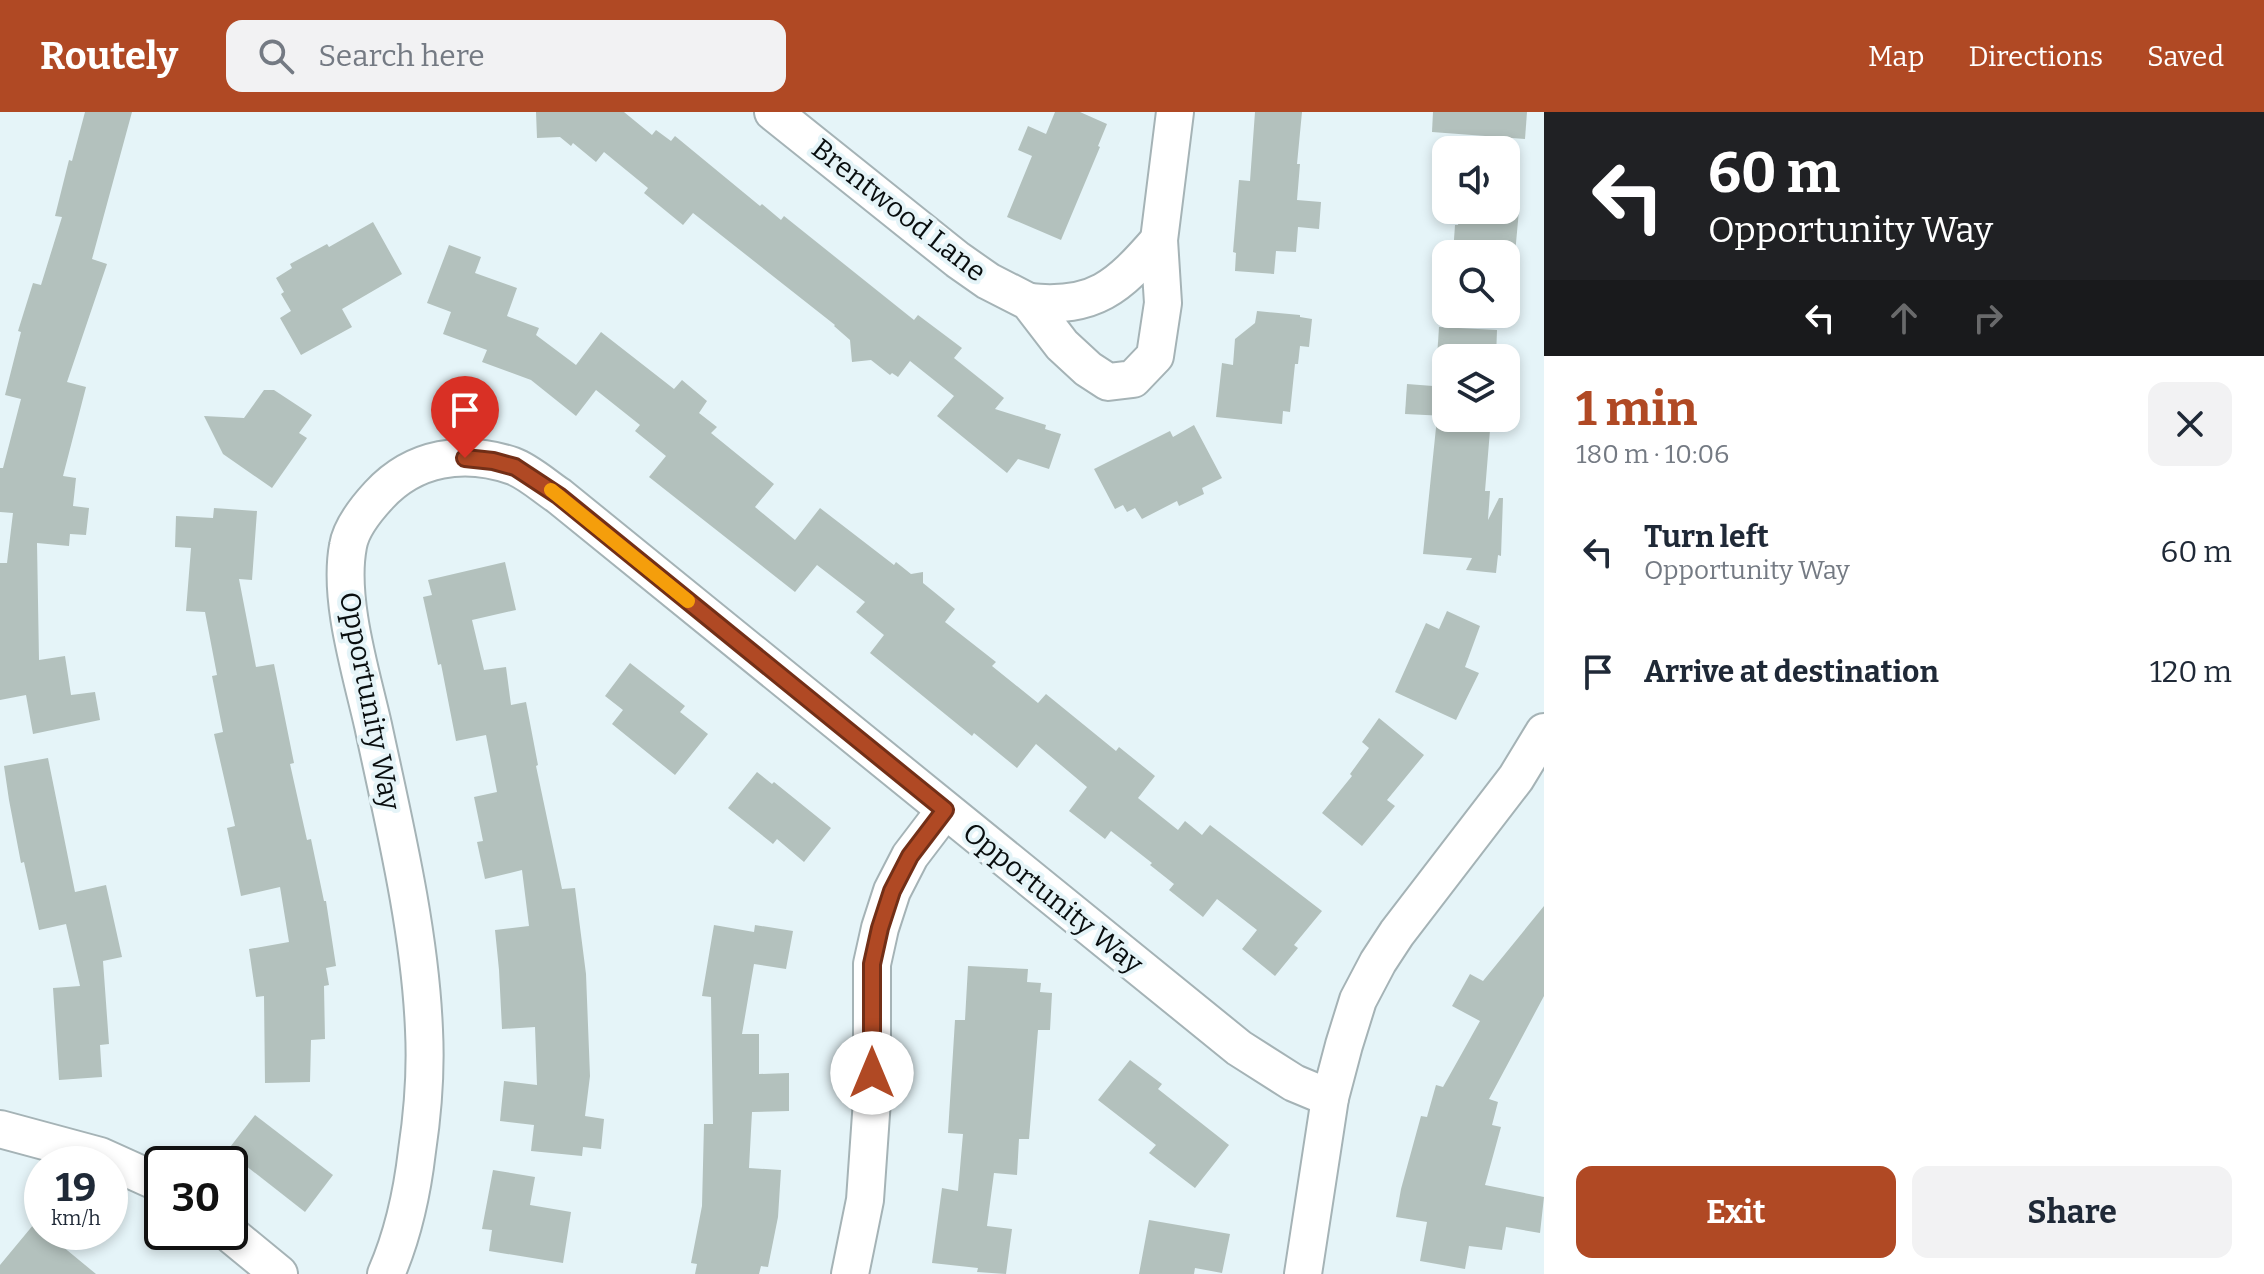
<!DOCTYPE html>
<html lang="en">
<head>
<meta charset="utf-8">
<style>
	:root { --surface:#fff; --page:#f2f2f3; --text:#1f2937; --muted:#747a83; --accent:#b04924 }
	body { margin:0; font-family:Bitter,serif; background:var(--page); color:var(--text); height:100vh; display:flex; flex-direction:column; font-size:30px; white-space:nowrap }
	* { box-sizing:border-box; margin:0 }
	p { font-size:26px; color:var(--muted) }
	.icon { flex:none; width:44px; height:44px; fill:none; stroke:currentColor; stroke-width:2; stroke-linecap:round; stroke-linejoin:round }
	.map { position:relative; flex:1; overflow:hidden }
	.panel { display:flex; flex-direction:column; background:var(--surface); width:720px }
	.panel>* { flex:none }
	.banner { background:#202124; color:#fff; overflow:hidden }
	.fabs { position:absolute; left:1432px; top:24px; display:grid; gap:16px }
	.fabs a { display:grid; place-items:center; width:88px; height:88px; border-radius:16px; background:var(--surface); box-shadow:0 4px 12px #0003; font-size:40px }
	.speed { position:absolute; left:24px; top:1034px; display:flex; gap:16px; font-size:40px; font-weight:700; text-align:center }
	.speed>* { display:grid; place-content:center; width:104px; height:104px; border-radius:50%; background:var(--surface); box-shadow:0 4px 12px #0003; line-height:1 }
	.speed small { font-size:20px; font-weight:400 }
	.speed .limit { border:4px solid #111; border-radius:12px; background:#fff; color:#111 }
	.pin { position:absolute; display:grid; place-items:center; width:68px; height:68px; color:#fff; margin:-82px -34px; border-radius:50% 50% 50% 0; rotate:-45deg; box-shadow:0 0 8px #0007 }
	.pin .icon { rotate:45deg }
	.me { position:absolute; width:88px; margin:-44px; rotate:0deg; stroke-linejoin:round; filter:drop-shadow(0 0 6px #0008) }
	.turn { display:flex; align-items:center; gap:28px; height:168px; padding:0 32px; font-size:36px }
	.turn .icon { width:104px; height:104px; stroke-width:2.5 }
	.turn b { display:block; font-size:56px; line-height:68px }
	.lanes { display:flex; align-items:center; height:76px; padding:0 32px; background:#0003; justify-content:center; gap:40px; direction:ltr }
	.lanes .off { opacity:.35 }
	.round { display:grid; place-items:center; flex:none; width:84px; height:84px; border-radius:16px; background:var(--page) }
	.headline { display:flex; align-items:center; justify-content:space-between; height:136px; padding:0 32px }
	h1 { font-size:48px; font-weight:700; line-height:60px; color:var(--accent) }
	.primary-button { display:flex; gap:16px; margin-top:auto; padding:16px 32px }
	.primary-button a { flex:1; height:92px; border-radius:16px; background:var(--accent); color:#fff; font-size:32px; font-weight:700; line-height:92px; text-align:center }
	.primary-button a+a { background:var(--page); color:var(--text) }
	ul { padding:0; list-style:none }
	li { display:flex; align-items:center; gap:24px; height:120px; padding:0 32px }
	li div { flex:1 }
	li b { display:block; font-size:30px }
	li em { font-style:normal }
	header { display:flex; align-items:center; gap:48px; box-sizing:border-box; height:112px; padding:0 40px; background:var(--accent); color:#fff }
	header strong { font-size:38px }
	nav { display:flex; gap:44px; margin-inline-start:auto; font-size:28px }
	.search { width:560px; height:72px; background:var(--page); display:flex; align-items:center; gap:20px; box-sizing:border-box; padding:0 28px; border-radius:16px; color:var(--muted); font-size:30px }
	main { display:flex; flex:1; min-height:0 }
	.map>svg:first-child { display:block }
</style>
</head>
<body>
<header>
<strong>Routely</strong>
<div class="search"><svg class="icon" aria-label="search" viewBox="0 0 24 24"><circle cx="10" cy="10" r="6"/><path d="M15 15l6 6"/></svg>Search here</div>
<nav><a>Map</a><a>Directions</a><a>Saved</a></nav>
</header>
<main>
<div class="map">
<svg width="1544" height="1162" viewBox="0 0 1544 1162">
	<rect width="100%" height="100%" fill="#e5f4f8"/>
	<g fill="#b3c1bd">
		<path d="M85,0H132L92,147L107,152L67,270L86,275L63,364L76,366L73,394L89,396L86,423L70,422L69,434L37,431L39,548L65,544L71,583L95,580L100,608L33,622L26,583L0,588V451H7L13,401L0,400V356H3L21,287L5,283L21,220L18,219L33,171L41,173L62,105L55,104L69,48L72,49Z"/>
		<path d="M536,0H624L652,23L656,18L671,29L675,24L760,94L762,92L781,108L784,104L914,208L918,203L962,236L954,246L1004,286L995,297L1046,313L1045,317L1061,322L1049,357L1018,347L1007,361L937,304L954,284L910,249L898,265L892,261L890,263L871,248L852,250L850,228L834,214L835,213L693,101L683,113L644,81L648,76L604,40L596,50L573,31L571,34L560,25L537,26Z"/>
		<path d="M1055,0H1080L1107,12L1098,34L1100,35L1061,128L1007,105L1032,44L1018,38L1028,14L1046,22Z"/>
		<path d="M1255,0H1302L1297,52H1300L1297,88L1321,90L1319,117L1298,115L1296,140L1276,139L1274,162L1235,159L1236,141L1233,140L1239,68L1250,69Z"/>
		<path d="M1433,0H1527L1525,27L1432,20Z"/>
		<path d="M1460,98H1519L1515,142H1453L1455,113H1458Z"/>
		<path d="M373,110L402,162L342,197L352,215L301,243L280,206L291,199L281,182L284,180L276,166L292,156L290,152L327,132L329,135Z"/>
		<path d="M449,133L481,145L475,161L517,176L507,204L539,216L536,223L576,253L601,220L674,277L682,268L707,289L699,301L717,315L711,321L774,372L755,395L795,428L820,396L894,453L896,450L911,462L923,460V471L955,497L945,510L996,550L992,554L1038,591L1046,582L1116,639L1119,635L1155,664L1138,686L1178,718L1185,709L1202,723L1210,713L1322,799L1294,833L1298,836L1275,864L1242,837L1257,818L1217,787L1203,805L1169,778L1174,772L1150,753L1152,751L1111,719L1105,727L1069,699L1087,675L1036,632L1017,656L974,621L972,624L870,541L884,523L856,500L865,490L817,453L795,480L649,365L666,344L635,319L640,313L596,278L576,304L531,268L482,250L487,238L443,222L451,200L427,191Z"/>
		<path d="M1257,199L1300,203V205L1312,207L1309,235L1300,234L1298,252H1295L1290,300L1283,299L1282,312L1216,305L1222,251L1233,253L1235,227L1255,211Z"/>
		<path d="M1439,215L1497,218L1496,246H1437Z"/>
		<path d="M1407,272L1446,275V304L1405,302Z"/>
		<path d="M264,278H274L312,303L299,321L307,326L272,376L223,342L204,304L244,306Z"/>
		<path d="M1437,306H1491L1485,379H1490L1488,408L1499,386H1503L1501,444L1498,443L1496,461L1466,458L1472,446L1423,442Z"/>
		<path d="M1194,313L1222,366L1202,376L1204,382L1179,394L1177,389L1142,407L1135,396L1127,400L1123,393L1115,397L1094,357L1170,319L1173,325Z"/>
		<path d="M214,396L257,399L252,468L239,467L256,555L274,552L294,651L290,652L307,728L311,727L324,789H326L336,854L326,856L329,873L324,874L325,927L311,928L310,970L265,971L264,884L256,885L249,837L289,830L280,775L241,784L227,716L235,714L214,622L223,620L212,564L217,563L205,500L186,499L191,436L175,435L176,404L213,406Z"/>
		<path d="M505,450L516,498L472,508L484,558L506,555L511,593L526,590L538,653L536,654L562,777L575,776L586,862L590,964L585,1004L604,1007L601,1037L583,1035L582,1044L531,1039L534,1013L500,1009L504,969L537,973L535,915L502,917L499,858L495,818L529,814L522,758L485,767L477,730L483,729L474,685L497,680L486,623L456,629L441,552L438,553L423,485L432,483L428,468Z"/>
		<path d="M1447,499L1480,514L1465,555L1479,561L1456,608L1395,580L1426,511L1439,517Z"/>
		<path d="M630,551L685,594L680,600L708,622L675,663L612,612L623,598L605,584Z"/>
		<path d="M1379,606L1424,643L1387,688L1395,694L1362,734L1322,701L1352,664L1350,662L1369,636L1362,630Z"/>
		<path d="M48,646L75,780L106,773L122,845L103,849L109,932L100,933L102,965L59,968L53,876L80,874L66,812L39,818L24,750L21,751L9,688L4,654Z"/>
		<path d="M757,660L772,672L774,670L831,716L804,750L777,727L773,732L728,696Z"/>
		<path d="M1544,794V884L1489,987L1498,990L1492,1013L1501,1015L1485,1073L1544,1085L1540,1121L1506,1115L1502,1138L1469,1134L1465,1157L1420,1149L1427,1110L1396,1105L1401,1077L1421,1004L1427,1005L1436,973L1443,975L1480,909L1452,894L1470,862L1483,869Z"/>
		<path d="M714,813L754,820L755,813L793,819L786,857L754,852L742,922H759V962L789,961V999L752,1000L749,1056L781,1058L778,1105L768,1155L761,1154L759,1162H695L697,1152L691,1151L702,1094L704,1012H713L711,885L702,884Z"/>
		<path d="M968,854L1028,857L1027,870L1041,871L1040,880L1052,881L1050,918H1038L1029,1027H1019L1017,1063L994,1061L987,1114L1012,1117L1006,1162L977,1160L978,1156L932,1151L942,1076L958,1079L963,1022L948,1021L955,908H965Z"/>
		<path d="M1130,948L1162,972L1158,977L1229,1033L1195,1076L1149,1041L1156,1033L1098,988Z"/>
		<path d="M255,1003L333,1063L305,1100L227,1039Z"/>
		<path d="M493,1058L535,1065L530,1093L571,1100L563,1151L489,1139L492,1118L482,1117Z"/>
		<path d="M1149,1108L1230,1122L1222,1161L1195,1156L1194,1162H1139Z"/>
		<path d="M34,1112L42,1120H45L96,1162H0V1153Z"/>
	</g>
	<g fill="none" stroke-linecap="round" stroke-linejoin="round">
		<g stroke="#a5b3b6" stroke-width="40">
			<g id="minor">
				<path d="M773,0L958,148L988,169L1029,190L1062,233L1088,257L1108,270L1133,267L1155,244L1163,191L1159,128L1175,0"/>
				<path d="M1029,190C1095,197 1118,175 1159,128"/>
				<path d="M0,1017L100,1044L162,1072"/>
				<path d="M228,1120L279,1162"/>
				<path d="M386,1162C403,1123 412,1082 417,1039C423,999 426,958 424,918C420,818 394,711 373,613C361,560 338,487 348,434C351,415 367,396 379,383C414,345 464,337 513,354C529,360 544,374 559,384L1239,936L1294,971L1330,986"/>
				<path d="M850,1162L865,1088L872,988V852L880,816L892,779L910,744L945,698"/>
				<path d="M1303,1162L1330,986L1344,933L1358,888L1378,850L1397,821L1516,666L1544,620"/>
			</g>
		</g>
		<use href="#minor" stroke="#fff" stroke-width="36"/>
	</g>
	<g fill="none" stroke-linecap="round" stroke-linejoin="round">
		<g stroke="#722f17" stroke-width="20">
			<path id="route" d="M465,346L493,349L515,355L559,384L945,698L910,744L892,779L880,816L872,852V961"/>
		</g>
		<use href="#route" stroke="#b04924" stroke-width="14"/>
		<path stroke="#f59e0b" stroke-width="14" d="M551,378L688,489"/>
	</g>
	<g text-anchor="middle" dominant-baseline="central" stroke-width="8" stroke-linejoin="round" paint-order="stroke">
		<g font-size="28" fill="#090e0f" stroke="#e5f4f8">
			<text transform="translate(899 98) rotate(38)">Brentwood Lane</text>
			<text transform="translate(370 589) rotate(79)">Opportunity Way</text>
			<text transform="translate(1053 786) rotate(39)">Opportunity Way</text>
		</g>
	</g>
</svg>
<div class="fabs">
<a><svg class="icon" aria-label="sound" viewBox="0 0 24 24"><path d="M4 9h4l5-4v14l-5-4H4zM17 9q2 3 0 6"/></svg></a>
<a><svg class="icon" aria-label="search" viewBox="0 0 24 24"><circle cx="10" cy="10" r="6"/><path d="M15 15l6 6"/></svg></a>
<a><svg class="icon" aria-label="layers" viewBox="0 0 24 24"><path d="M12 4l9 5-9 5-9-5zM3 14l9 5 9-5"/></svg></a>
</div>
<div class="speed"><div>19<small>km/h</small></div><div class="limit">30</div></div>
<div class="pin" style="left:465px;top:346px;background:#d93025"><svg class="icon" aria-label="arrive" viewBox="0 0 24 24"><path d="M6 21V4h12l-3 4 3 4H6"/></svg></div>
<svg class="me" style="left:872px;top:961px" viewBox="-20 -20 40 40"><circle r="19" fill="#fff"/><path d="M0-13L10 11 0 6-10 11z" fill="#b04924"/></svg>
</div>
<section class="panel">
<div class="banner">
<div class="turn"><svg class="icon" aria-label="left" viewBox="0 0 24 24"><path d="M17 20v-9H6M10 6l-5 5 5 5"/></svg><div><b>60 m</b>Opportunity Way</div></div>
<div class="lanes"><svg class="icon" aria-label="left" viewBox="0 0 24 24"><path d="M17 20v-9H6M10 6l-5 5 5 5"/></svg><svg class="icon off" aria-label="ahead" viewBox="0 0 24 24"><path d="M12 20V5M6 11l6-6 6 6"/></svg><svg class="icon off" aria-label="right" viewBox="0 0 24 24"><path d="M7 20v-9h11M14 6l5 5-5 5"/></svg></div>
</div>
<div class="headline"><div><h1>1 min</h1><p>180 m · 10:06</p></div><a class="round"><svg class="icon" aria-label="close" viewBox="0 0 24 24"><path d="M6 6l12 12M18 6L6 18"/></svg></a></div>
<ul>
<li><svg class="icon" aria-label="left" viewBox="0 0 24 24"><path d="M17 20v-9H6M10 6l-5 5 5 5"/></svg><div><b>Turn left</b><p>Opportunity Way</p></div><em>60 m</em></li>
<li><svg class="icon" aria-label="arrive" viewBox="0 0 24 24"><path d="M6 21V4h12l-3 4 3 4H6"/></svg><div><b>Arrive at destination</b></div><em>120 m</em></li>
</ul>
<div class="primary-button"><a>Exit</a><a>Share</a></div>
</section>
</main>
</body>
</html>
